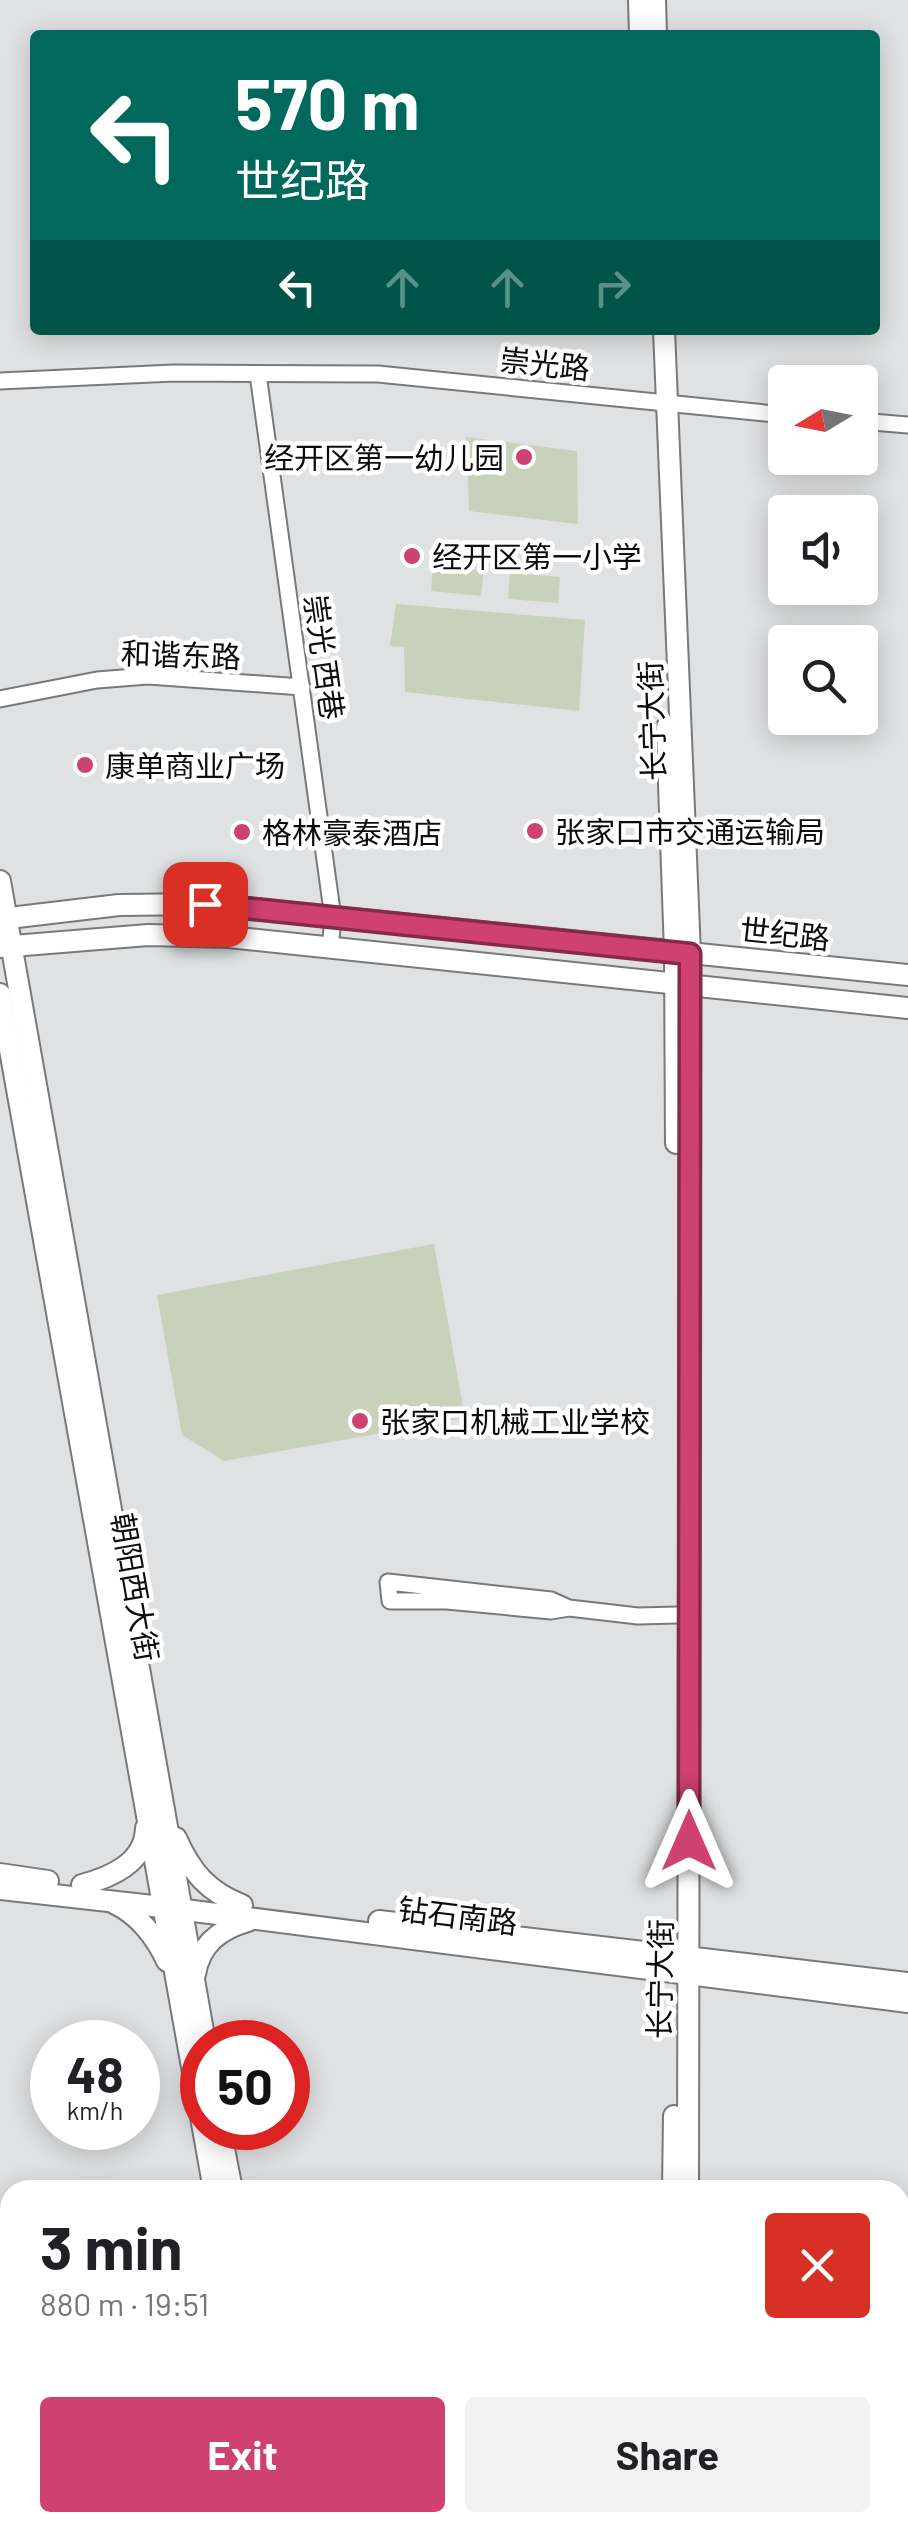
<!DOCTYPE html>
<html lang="en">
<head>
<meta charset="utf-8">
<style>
	:root { --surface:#fff; --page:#f2f2f2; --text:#202124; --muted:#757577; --accent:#ce4171 }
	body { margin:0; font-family:Barlow,"Noto Sans SC",sans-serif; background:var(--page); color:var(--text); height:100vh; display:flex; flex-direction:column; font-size:38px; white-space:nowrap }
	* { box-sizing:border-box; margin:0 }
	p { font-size:32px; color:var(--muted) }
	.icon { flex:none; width:55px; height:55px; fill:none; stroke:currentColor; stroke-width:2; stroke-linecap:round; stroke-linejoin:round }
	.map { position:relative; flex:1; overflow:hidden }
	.drawer { position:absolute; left:0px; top:2180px; width:910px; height:352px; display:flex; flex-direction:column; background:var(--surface); border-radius:30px 30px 0 0; box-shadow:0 5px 25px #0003 }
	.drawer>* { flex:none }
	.guide { position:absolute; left:30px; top:30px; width:850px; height:305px; border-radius:10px; box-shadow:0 5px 25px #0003; background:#00695c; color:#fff; overflow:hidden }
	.needle { width:65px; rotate:260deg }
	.buttons { position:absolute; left:768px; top:365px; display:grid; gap:20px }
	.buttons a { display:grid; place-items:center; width:110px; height:110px; border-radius:10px; background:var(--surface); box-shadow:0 5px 25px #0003; font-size:50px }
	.speed { position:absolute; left:30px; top:2020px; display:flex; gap:20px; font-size:50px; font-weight:700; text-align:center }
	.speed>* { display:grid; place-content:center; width:130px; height:130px; border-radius:50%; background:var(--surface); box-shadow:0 5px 25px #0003; line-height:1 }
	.speed small { font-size:25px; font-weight:400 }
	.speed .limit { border:15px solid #d22; background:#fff; color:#111 }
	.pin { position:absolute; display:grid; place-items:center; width:85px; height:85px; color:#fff; margin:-42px; border-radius:20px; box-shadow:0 5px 15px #0006 }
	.me { position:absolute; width:110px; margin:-55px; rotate:0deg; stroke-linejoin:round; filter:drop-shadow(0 0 8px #0008) }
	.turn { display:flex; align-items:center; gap:35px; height:210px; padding:0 40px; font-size:45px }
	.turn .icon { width:130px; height:130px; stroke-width:2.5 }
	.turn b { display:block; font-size:70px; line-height:85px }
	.lanes { display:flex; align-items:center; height:95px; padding:0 40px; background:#0003; justify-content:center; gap:50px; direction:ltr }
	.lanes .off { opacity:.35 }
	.round { display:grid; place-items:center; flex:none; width:105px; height:105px; border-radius:10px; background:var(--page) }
	.headline { display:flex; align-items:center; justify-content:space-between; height:170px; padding:0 40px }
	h1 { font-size:60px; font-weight:700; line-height:75px }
	.primary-button { display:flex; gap:20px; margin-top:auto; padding:20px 40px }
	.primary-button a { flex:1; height:115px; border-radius:10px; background:var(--accent); color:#fff; font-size:40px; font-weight:700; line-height:115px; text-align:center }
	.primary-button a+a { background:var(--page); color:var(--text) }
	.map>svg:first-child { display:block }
</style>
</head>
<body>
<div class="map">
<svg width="908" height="2532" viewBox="0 0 908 2532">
	<rect width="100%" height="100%" fill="#e0e1e2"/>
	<g fill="#c8d1ba">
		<path d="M466,437L577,451L578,524L469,511Z"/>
		<path d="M433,566L484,570L481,596L431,591Z"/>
		<path d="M510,573L560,577L558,603L508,599Z"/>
		<path d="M396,604L585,620L579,711L405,692L404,647L390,646Z"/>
		<path d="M434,1244L465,1418L224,1461L182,1435L157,1295Z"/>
	</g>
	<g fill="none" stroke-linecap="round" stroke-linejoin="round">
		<g stroke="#78797a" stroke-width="19">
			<g id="minor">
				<path d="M258,374L333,918L330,948"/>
				<path d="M0,381L174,373L378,374L785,415"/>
				<path d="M860,421L908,425"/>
				<path d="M0,699L97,680L148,676L302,687"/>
				<path d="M569,1608L551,1600L388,1582L390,1601H447L551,1611L569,1608L638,1616L677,1615"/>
				<path d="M900,2477L908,2478"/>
			</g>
		</g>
		<g stroke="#78797a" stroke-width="24">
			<g id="major">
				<path d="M639,0L640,35"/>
				<path d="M655,0L656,35"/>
				<path d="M664,330L690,954L688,2190"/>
				<path d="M667,727L675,952L676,1143"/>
				<path d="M0,881L205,2042"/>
				<path d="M0,919L119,905L205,904L908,975"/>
				<path d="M0,947L148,935L229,937L908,1008"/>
				<path d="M0,994L214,2190"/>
				<path d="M176,1838C191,1872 208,1892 242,1905"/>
				<path d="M0,1874L48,1881"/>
				<path d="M82,1885C111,1877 145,1863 146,1828"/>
				<path d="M0,1889L162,1907L908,2002"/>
				<path d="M114,1903C138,1914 156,1937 167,1961"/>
				<path d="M379,1921L908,1983"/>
				<path d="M195,1974C200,1944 220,1929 248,1921"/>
				<path d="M220,2128L232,2190"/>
				<path d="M673,2190L674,2116"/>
				<path d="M0,2369L10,2370"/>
				<path d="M248,2522V2532"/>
				<path d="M265,2522V2532"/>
				<path d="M670,2532V2522"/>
				<path d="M687,2532V2522"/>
			</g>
		</g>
		<use href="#minor" stroke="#fff" stroke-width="15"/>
		<use href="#major" stroke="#fff" stroke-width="20"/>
	</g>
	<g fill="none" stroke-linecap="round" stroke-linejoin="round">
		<g stroke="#862a49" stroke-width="25">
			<path id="route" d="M205,904L690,954L689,1841"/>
		</g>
		<use href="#route" stroke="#ce4171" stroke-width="18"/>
	</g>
	<g fill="#ce4171" stroke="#fff" stroke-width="4">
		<circle cx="524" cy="457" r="10"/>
		<circle cx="412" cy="556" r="10"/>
		<circle cx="85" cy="765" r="10"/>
		<circle cx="535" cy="831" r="10"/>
		<circle cx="242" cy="832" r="10"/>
		<circle cx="360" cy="1421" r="10"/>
	</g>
	<g text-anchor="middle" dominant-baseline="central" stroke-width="9" stroke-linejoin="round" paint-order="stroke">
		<g font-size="30" fill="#0c0c0c" stroke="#fff">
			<text transform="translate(545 363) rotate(6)">崇光路</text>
			<text transform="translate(181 654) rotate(2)">和谐东路</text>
			<text transform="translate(325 657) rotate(82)">崇光 西巷</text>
			<text transform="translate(651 721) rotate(-92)">长宁大街</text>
			<text transform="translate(785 933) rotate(6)">世纪路</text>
			<text transform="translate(136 1587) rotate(80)">朝阳西大街</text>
			<text transform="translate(458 1915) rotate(7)">钻石南路</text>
			<text transform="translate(659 1979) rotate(-89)">长宁大街</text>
		</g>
		<g font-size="30" fill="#0c0c0c" stroke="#fff" text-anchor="start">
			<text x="504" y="457" text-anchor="end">经开区第一幼儿园</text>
			<text x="432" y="556">经开区第一小学</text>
			<text x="105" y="765">康单商业广场</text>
			<text x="555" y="831">张家口市交通运输局</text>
			<text x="262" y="832">格林豪泰酒店</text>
			<text x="380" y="1421">张家口机械工业学校</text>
		</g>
	</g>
</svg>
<div class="buttons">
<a><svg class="needle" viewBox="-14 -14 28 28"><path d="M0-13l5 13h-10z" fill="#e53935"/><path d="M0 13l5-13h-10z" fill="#757577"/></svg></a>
<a><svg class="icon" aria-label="sound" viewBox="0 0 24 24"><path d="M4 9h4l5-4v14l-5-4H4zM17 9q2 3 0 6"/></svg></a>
<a><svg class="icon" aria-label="search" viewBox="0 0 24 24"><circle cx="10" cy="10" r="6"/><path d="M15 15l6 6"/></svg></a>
</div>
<div class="speed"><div>48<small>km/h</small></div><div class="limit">50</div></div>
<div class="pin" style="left:205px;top:904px;background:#d93025"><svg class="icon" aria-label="arrive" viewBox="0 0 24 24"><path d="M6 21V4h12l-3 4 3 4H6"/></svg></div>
<svg class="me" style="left:689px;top:1841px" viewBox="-20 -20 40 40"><path d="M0-17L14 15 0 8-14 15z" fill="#ce4171" stroke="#fff" stroke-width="4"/></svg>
<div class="guide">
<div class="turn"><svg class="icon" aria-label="left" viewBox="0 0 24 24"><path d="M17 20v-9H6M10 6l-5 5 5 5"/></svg><div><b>570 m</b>世纪路</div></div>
<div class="lanes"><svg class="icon" aria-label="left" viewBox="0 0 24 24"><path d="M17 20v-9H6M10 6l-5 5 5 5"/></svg><svg class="icon off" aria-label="ahead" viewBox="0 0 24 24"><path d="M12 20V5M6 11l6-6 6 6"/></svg><svg class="icon off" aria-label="ahead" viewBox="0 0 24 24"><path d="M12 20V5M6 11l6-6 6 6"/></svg><svg class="icon off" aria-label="right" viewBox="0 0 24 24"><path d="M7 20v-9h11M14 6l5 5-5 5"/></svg></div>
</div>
<section class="drawer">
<div class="headline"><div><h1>3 min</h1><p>880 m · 19:51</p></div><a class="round" style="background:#d93025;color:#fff"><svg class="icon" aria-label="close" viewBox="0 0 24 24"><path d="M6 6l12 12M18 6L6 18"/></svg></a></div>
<div class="primary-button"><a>Exit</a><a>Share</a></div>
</section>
</div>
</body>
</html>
